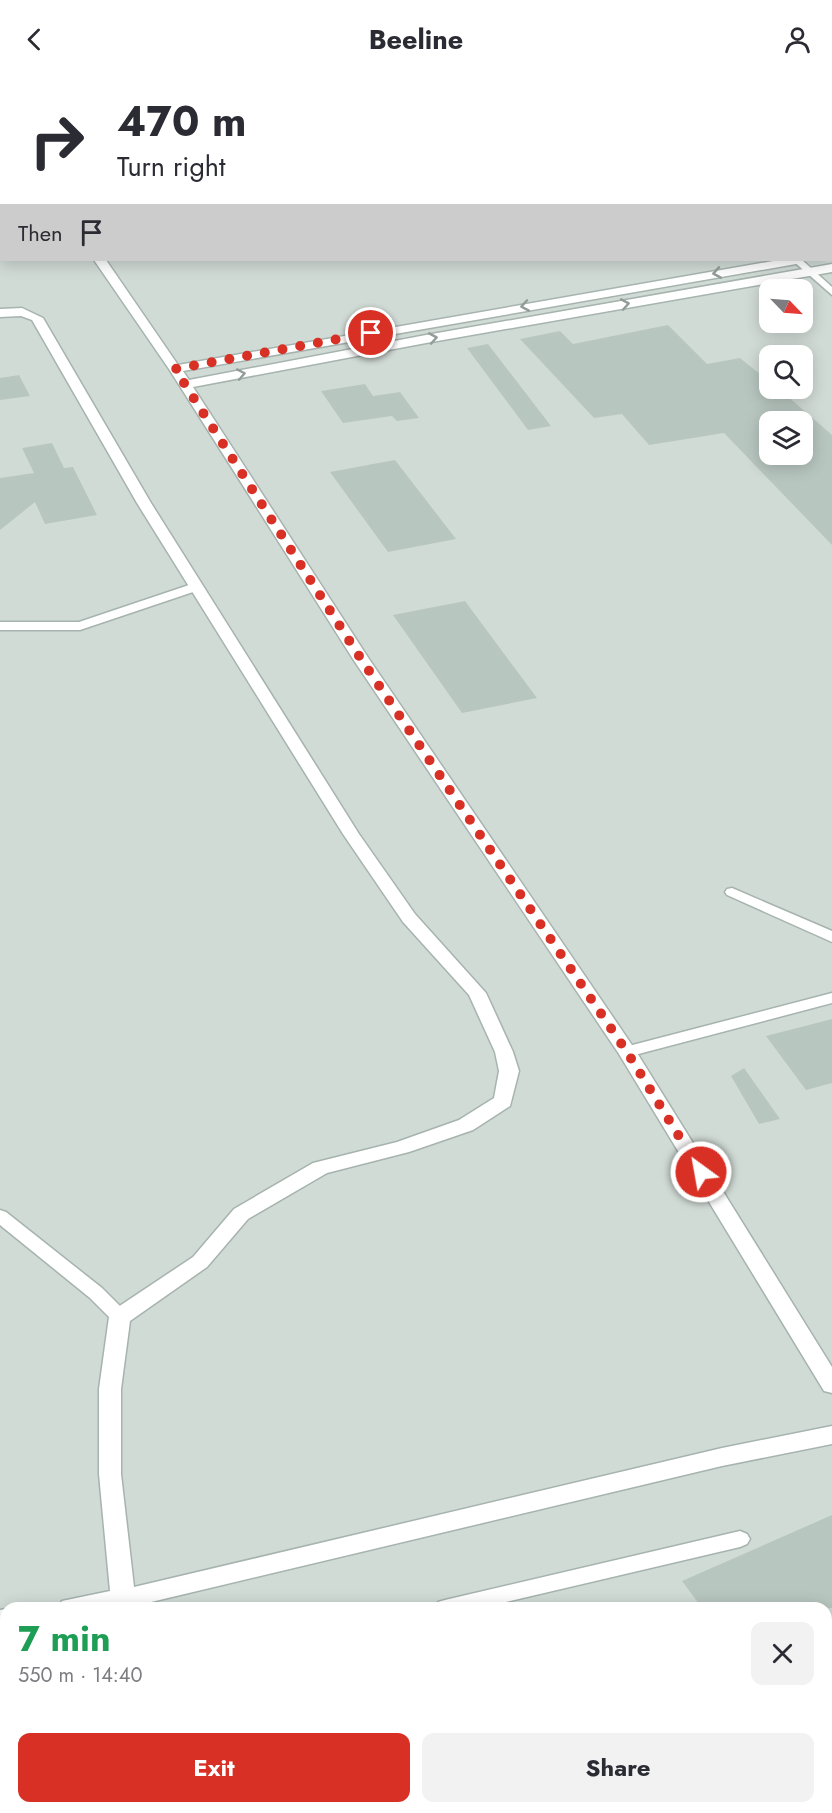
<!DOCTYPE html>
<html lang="en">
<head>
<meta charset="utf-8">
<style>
	:root { --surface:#fff; --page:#f2f2f3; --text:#2b2b33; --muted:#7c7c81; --accent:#d93025 }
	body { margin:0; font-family:Jost,sans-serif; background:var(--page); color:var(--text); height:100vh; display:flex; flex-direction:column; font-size:22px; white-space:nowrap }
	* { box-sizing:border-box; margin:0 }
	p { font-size:20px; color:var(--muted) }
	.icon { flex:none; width:33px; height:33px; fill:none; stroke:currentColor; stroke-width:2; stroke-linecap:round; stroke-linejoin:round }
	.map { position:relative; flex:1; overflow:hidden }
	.sheet { position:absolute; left:0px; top:1524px; width:832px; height:212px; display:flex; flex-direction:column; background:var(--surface); border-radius:18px 18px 0 0; box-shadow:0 3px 15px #0003 }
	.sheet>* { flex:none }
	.hud { position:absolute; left:0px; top:0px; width:832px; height:183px; box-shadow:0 3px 15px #0003; background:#fff; color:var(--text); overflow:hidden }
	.needle { width:39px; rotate:115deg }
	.fabs { position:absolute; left:759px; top:201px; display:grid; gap:12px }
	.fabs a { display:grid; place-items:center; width:54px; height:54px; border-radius:12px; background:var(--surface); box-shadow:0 3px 15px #0003; font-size:30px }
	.pin { position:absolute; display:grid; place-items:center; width:51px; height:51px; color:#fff; margin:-26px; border:3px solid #fff; border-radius:50%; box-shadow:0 2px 6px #0007 }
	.me { position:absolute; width:66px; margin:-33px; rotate:328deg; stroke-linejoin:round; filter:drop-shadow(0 0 4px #0008) }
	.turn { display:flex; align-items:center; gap:21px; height:126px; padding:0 18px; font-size:27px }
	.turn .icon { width:78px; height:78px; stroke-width:2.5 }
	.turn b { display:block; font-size:42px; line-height:51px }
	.then { display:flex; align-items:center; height:57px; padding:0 18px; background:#0003; gap:12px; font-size:22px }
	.round { display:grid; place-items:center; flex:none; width:63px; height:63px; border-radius:12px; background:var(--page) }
	.summary { display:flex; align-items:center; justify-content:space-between; height:102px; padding:0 18px }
	h1 { font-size:36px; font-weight:700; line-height:45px; color:#1e9e55 }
	.cta { display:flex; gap:12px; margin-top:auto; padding:12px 18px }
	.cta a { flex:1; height:69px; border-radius:12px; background:var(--accent); color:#fff; font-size:24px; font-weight:700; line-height:69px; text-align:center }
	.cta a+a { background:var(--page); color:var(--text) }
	header { display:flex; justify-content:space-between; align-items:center; height:78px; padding:0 18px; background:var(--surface); font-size:27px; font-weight:700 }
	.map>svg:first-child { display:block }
</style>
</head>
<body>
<header><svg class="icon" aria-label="back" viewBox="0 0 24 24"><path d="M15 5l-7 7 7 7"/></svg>Beeline<svg class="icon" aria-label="person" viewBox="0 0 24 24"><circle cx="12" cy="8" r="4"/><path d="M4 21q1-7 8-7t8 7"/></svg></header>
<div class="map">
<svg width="832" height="1735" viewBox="0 0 832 1735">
	<rect width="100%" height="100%" fill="#e3ebe7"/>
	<path fill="#d1dbd6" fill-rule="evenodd" d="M0,0H832V1735H0ZM2,2H831V182H2ZM770,212H802V244H770ZM770,278H802V310H770ZM770,344H802V376H770ZM6,1530H826V1730H6Z"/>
	<g fill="#b8c6c0" fill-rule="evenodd">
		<path d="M668,247L707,286L740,280L770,304V310H778L832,357V467L724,355L649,367L622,336L594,340L520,261L560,253L573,266ZM770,344H802V376H770Z"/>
		<path d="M488,266L551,348L528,352L467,270Z"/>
		<path d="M19,297L30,318L0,322V300Z"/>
		<path d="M365,306L373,318L400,314L419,340L397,343L392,338L343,345L321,313Z"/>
		<path d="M52,365L64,390L73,389L97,437L45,446L35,424L0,452V400L34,395L22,370Z"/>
		<path d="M395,382L456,461L388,474L330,394Z"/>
		<path d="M465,523L537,620L462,635L393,537Z"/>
		<path d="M832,941V1005L806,1012L766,958Z"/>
		<path d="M744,990L780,1041L759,1046L731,998Z"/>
		<path d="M832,1437V1530H702L682,1503Z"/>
	</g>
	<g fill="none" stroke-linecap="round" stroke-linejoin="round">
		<g stroke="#a6b3ae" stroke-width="3">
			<g id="lane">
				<rect x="0" y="168" width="2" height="6"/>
				<path d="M792,182H802L832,209V217Z"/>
				<path d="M195,505L201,509L199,512L80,552H0V544H79Z"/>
				<path d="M732,810L832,853V864L727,817L725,814L727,811Z"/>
				<path d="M832,915V925L627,979L619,974L621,970Z"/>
				<path d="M0,1132L6,1134L102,1210L126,1234L129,1239L126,1244L120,1245L114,1244L90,1220L0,1147Z"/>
				<path d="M740,1453L747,1456L750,1461L747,1466L740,1469L480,1530H435L438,1524L445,1522Z"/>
				<path d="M6,1596V1614L0,1615V1597Z"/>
			</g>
		</g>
		<g stroke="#a6b3ae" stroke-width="3">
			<g id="street">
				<rect x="0" y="19" width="2" height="8"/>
				<rect x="831" y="171" width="1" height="8"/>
				<path d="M94,182H106L178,287L779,182H802L796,186L183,293L189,302L426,257L832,186V194L426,265L193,309L369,581L634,970L832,1289V1315L824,1313L619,976L353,581L169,291Z"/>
				<path d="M22,230L43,240L151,425L359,756L415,836L486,915L513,974L519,993L510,1028L473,1052L409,1074L327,1095L248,1141L207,1189L130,1243L121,1311V1396L134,1509L722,1370L832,1348V1366L722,1388L126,1530H58L62,1523L110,1513L99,1396V1311L109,1239L112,1233L193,1179L234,1131L313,1085L397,1064L459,1042L494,1020L499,993L495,974L469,917L403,844L343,756L137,425L32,242L21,238L0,239V231Z"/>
				<path d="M6,1531V1551L0,1552V1532Z"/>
			</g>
		</g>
		<use href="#lane" fill="#fff" fill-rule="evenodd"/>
		<use href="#street" fill="#fff" fill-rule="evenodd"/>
	</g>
	<defs><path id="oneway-chevron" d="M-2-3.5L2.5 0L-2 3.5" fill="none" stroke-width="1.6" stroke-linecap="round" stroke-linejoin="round" transform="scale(1.5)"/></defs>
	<g stroke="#929d9a">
		<use href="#oneway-chevron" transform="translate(717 195) rotate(170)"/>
		<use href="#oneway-chevron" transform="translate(625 226) rotate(-10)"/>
		<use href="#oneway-chevron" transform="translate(525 228) rotate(170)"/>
		<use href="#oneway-chevron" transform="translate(433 260) rotate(-10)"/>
		<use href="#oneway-chevron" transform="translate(241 296) rotate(-11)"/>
	</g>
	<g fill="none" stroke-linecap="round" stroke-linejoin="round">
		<path stroke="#d93025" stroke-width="10" stroke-dasharray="0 18" d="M371,255L175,291L361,581L627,974L701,1094"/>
	</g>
</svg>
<div class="fabs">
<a><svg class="needle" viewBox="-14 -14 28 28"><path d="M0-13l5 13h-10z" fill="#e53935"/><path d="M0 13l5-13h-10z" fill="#7c7c81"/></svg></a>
<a><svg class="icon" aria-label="search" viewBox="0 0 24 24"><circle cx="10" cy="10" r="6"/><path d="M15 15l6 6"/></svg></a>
<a><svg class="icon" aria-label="layers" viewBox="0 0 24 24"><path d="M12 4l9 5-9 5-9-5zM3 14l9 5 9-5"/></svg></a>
</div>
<div class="pin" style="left:371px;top:255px;background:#d93025"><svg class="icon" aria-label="arrive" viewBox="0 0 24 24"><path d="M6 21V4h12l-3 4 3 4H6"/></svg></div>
<svg class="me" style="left:701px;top:1094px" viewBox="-20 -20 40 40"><circle r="17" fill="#d93025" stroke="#fff" stroke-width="3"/><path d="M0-11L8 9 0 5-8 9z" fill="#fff"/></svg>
<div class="hud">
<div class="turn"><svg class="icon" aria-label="right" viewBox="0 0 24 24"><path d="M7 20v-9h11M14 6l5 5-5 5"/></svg><div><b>470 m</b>Turn right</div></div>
<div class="then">Then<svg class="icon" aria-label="arrive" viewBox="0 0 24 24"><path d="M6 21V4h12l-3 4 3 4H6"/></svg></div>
</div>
<section class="sheet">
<div class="summary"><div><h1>7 min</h1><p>550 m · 14:40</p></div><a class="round"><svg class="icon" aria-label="close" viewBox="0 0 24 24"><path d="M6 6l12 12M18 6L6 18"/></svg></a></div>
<div class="cta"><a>Exit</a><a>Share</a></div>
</section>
</div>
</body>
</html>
